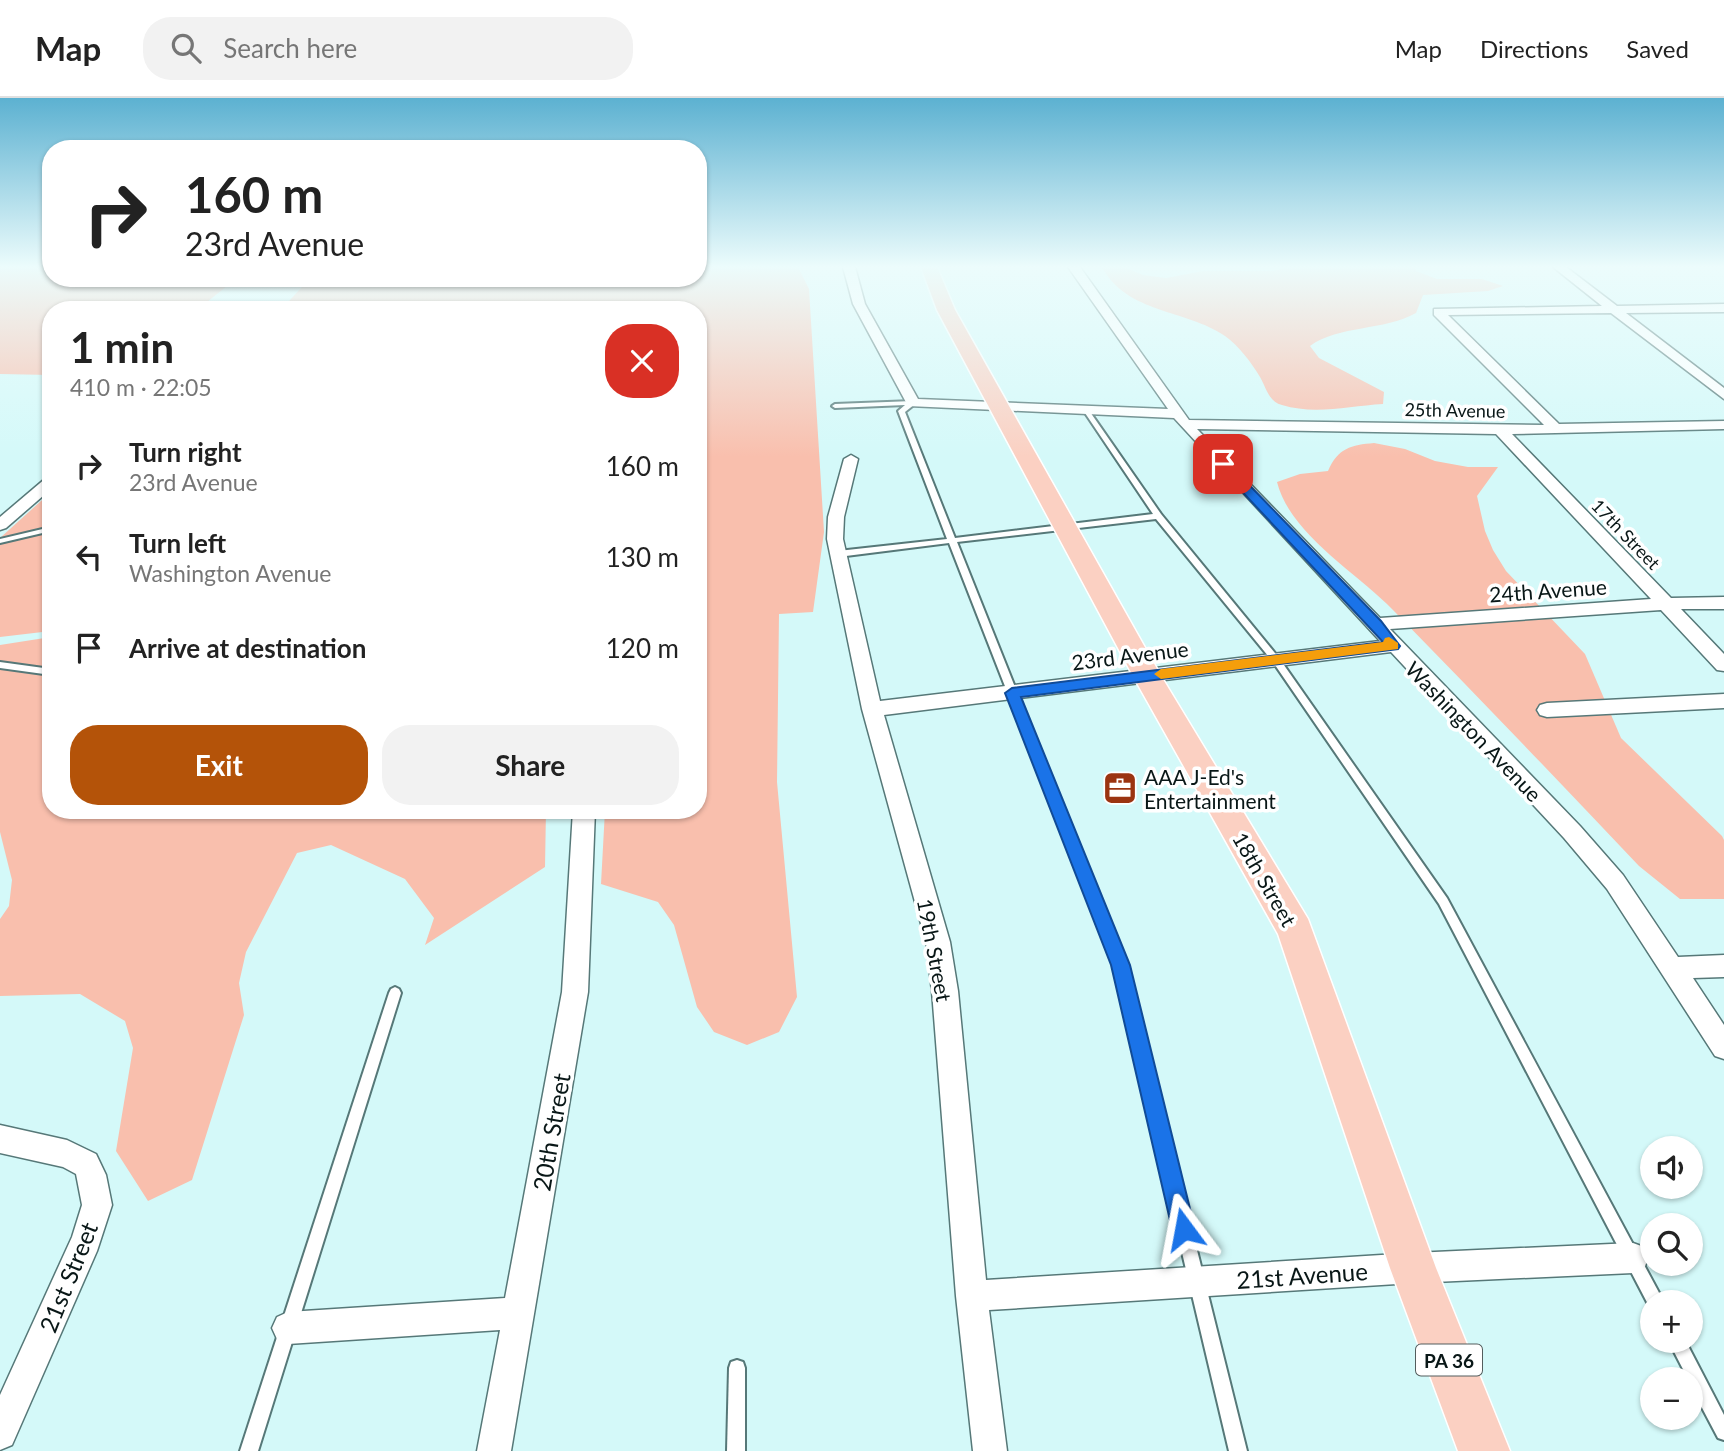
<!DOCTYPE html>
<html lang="en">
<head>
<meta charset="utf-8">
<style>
	:root { --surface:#fff; --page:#f2f2f2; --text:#222; --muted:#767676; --line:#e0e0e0; --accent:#b45309 }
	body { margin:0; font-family:Lato,sans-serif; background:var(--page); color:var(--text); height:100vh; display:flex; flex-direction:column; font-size:26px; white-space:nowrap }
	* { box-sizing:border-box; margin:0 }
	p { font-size:23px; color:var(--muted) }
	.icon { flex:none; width:38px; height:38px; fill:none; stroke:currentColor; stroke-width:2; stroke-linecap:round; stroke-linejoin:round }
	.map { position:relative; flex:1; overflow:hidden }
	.details { position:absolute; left:42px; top:203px; width:665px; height:518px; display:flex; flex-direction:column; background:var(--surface); border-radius:28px; box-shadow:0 2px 5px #0004 }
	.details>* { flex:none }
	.hud { position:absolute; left:42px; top:42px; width:665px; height:147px; border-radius:28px; box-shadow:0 2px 5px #0004; background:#fff; color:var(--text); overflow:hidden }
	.tools { position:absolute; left:1640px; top:1038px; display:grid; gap:14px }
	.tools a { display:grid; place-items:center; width:63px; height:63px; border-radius:50%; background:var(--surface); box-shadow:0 2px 5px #0004; font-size:35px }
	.pin { position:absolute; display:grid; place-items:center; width:60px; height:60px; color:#fff; margin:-30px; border-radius:14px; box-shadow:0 4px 10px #0006 }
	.me { position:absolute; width:77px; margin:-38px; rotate:347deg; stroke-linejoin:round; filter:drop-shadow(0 0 5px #0008) }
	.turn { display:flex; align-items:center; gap:24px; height:147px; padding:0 28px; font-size:32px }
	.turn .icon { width:91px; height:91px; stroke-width:2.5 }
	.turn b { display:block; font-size:49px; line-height:60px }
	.round { display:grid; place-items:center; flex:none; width:74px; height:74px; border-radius:28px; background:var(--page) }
	.head { display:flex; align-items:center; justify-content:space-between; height:119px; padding:0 28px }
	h1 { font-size:42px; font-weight:700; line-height:52px }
	.primary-button { display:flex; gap:14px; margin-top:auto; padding:14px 28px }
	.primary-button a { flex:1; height:80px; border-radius:28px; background:var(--accent); color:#fff; font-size:28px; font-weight:700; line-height:80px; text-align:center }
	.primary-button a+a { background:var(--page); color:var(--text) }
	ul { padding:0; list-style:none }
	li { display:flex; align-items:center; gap:21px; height:91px; padding:0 28px }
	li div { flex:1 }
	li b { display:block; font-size:26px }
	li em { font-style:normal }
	header { display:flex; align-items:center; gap:42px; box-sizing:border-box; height:98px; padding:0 35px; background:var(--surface); border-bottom:2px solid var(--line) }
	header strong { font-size:33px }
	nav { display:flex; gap:38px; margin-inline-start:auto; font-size:24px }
	.search { width:490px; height:63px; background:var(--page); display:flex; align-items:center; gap:18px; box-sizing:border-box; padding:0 24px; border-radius:28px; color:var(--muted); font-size:26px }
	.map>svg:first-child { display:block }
</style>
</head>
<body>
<header>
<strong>Map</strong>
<div class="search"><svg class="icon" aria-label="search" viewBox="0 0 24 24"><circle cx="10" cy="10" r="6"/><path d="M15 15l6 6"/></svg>Search here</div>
<nav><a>Map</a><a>Directions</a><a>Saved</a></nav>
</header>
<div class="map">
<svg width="1724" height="1353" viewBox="0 0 1724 1353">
	<rect width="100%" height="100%" fill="#d4f9f9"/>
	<g fill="#f9bfad">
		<path d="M0,169H51V180H237L197,212H51V277L0,276Z"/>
		<path d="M698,169H798L809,191L824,434L813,514L779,516L777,684L797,899L779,934L747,947L714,934L697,909L674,827L658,804L601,786L605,712H698V212H378C371,208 295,212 281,212L310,180H698Z"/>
		<path d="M1102,169H1124L1143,177L1166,180L1203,173H1271L1292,169H1416V173L1437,181H1482L1503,188L1488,193L1423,197L1416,215C1384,233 1339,227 1310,248L1319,260L1384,294L1383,306C1350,308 1314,317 1282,307C1268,303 1266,289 1260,279C1251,264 1239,248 1225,238C1186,211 1127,216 1102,169Z"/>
		<path d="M1374,345L1405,351L1435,363L1468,369H1498L1477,398L1485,433L1493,452L1506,473L1585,556L1621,640L1722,738L1724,742V801H1680L1639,768C1558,682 1476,597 1393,512C1356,474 1290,436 1277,384L1300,376L1328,373C1338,350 1351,347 1374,345Z"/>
		<path d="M51,394V533L0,539V440Z"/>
		<path d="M51,539V712H546L545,769L425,847L434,820L405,781L331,747L297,755L246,854L239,885L244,917L192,1082L148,1103L116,1053L133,950L125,923L80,896L0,898V821L9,808L12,782L0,734V547Z"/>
	</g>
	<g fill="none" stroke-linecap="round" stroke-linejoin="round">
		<g stroke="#567878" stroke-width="4">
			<g id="service">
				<path d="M913,303L915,304V306L905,314L955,440L1153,416L1083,312L1088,311L1161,416L1279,560L1447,800L1664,1204H1652V1210H1650L1439,806L1273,564L1156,421L957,444L1126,867L1247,1353H1229L1114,867L949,445L838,459L834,456L838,453L947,441L898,313L905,307L835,310L832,308L835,306Z"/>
				<path d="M51,429V433L0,445V441Z"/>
				<path d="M0,564L51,571V577L0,570Z"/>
				<path d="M395,889L399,891L401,895L258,1353H240L389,895L391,891Z"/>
				<path d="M1668,1242H1685L1724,1317V1342L1718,1340L1690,1287V1281H1688Z"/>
				<path d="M737,1262L743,1264L745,1270V1353H727L729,1270L731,1264Z"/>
			</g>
		</g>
		<g stroke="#567878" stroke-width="3">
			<g id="minor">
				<path d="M843,169H855L865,206L918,301L1168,311L1068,169H1080L1189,322L1544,327L1434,217V211L1602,208L1553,169H1566L1617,208L1724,206V214L1626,215L1724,290V301L1611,215L1448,217L1559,326L1724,323V331L1512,336L1671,500L1724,499V511H1681L1724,556V573L1717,572L1661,512L1390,531L1580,728L1623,777L1678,859L1724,857V879L1693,880L1724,927V961L1715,958L1607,791L1564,740L1391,554L884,617L950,844L958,893L986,1182L1413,1155L1633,1145L1644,1149L1648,1160L1644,1171L1633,1175L1413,1185L989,1212L1007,1353H973L956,1198L932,893L926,844L862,611L827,441L828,419L844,361L851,357L858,361L844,419L843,441L880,603L1380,543L1174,320L908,308L853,206ZM1197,331L1496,336L1651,501L1380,520Z"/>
				<path d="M51,378V391L6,430L0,432V419L46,380Z"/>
				<path d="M1724,596V610L1547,619L1540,617L1537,612L1540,607L1547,605Z"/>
				<path d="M573,712H595L588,894L511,1353H477L500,1232L288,1246L277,1241L272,1230L277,1219L288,1214L505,1200L562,894Z"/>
				<path d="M0,1027L67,1042L96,1056L106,1077L112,1107L97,1153L12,1347L0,1352V1297L72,1139L82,1107L76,1076L63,1069L0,1055Z"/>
			</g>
		</g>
		<g stroke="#fff" stroke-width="3">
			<path id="primary" d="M921,169H937L955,212L1161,578L1308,821L1436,1170L1510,1353H1458L1390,1170L1278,836L1133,578L937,212Z"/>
		</g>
		<use href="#service" fill="#fff" fill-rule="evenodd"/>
		<use href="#minor" fill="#fff" fill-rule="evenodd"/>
		<use href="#primary" fill="#fbd0c2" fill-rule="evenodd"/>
	</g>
	<linearGradient id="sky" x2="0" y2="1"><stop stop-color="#5cb1d1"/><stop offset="0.47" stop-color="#ecfcfc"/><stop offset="1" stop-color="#ecfcfc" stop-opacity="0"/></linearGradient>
	<rect width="1724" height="359" fill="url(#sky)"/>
	<path fill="#1a73e8" stroke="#114b97" stroke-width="2" d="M1223,363L1227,364L1381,523L1400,548L1398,551L1021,599L1130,867L1195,1131L1192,1139L1184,1142L1176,1139L1172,1131L1111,867L1005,595L1012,590L1383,544L1219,369V364Z"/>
	<path fill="#f59e0b" d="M1389,539L1398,545V551L1161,581L1154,576L1161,571L1383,544L1385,540Z"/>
	<defs>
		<g id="office-square" transform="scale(1.75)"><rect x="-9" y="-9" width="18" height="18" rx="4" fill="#9b3411" stroke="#fff"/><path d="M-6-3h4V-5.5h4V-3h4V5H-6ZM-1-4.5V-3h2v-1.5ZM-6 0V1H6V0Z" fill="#fff"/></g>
	</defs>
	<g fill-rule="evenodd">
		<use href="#office-square" x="1120" y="690"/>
	</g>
	<g text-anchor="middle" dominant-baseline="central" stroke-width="7" stroke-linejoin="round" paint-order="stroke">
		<g font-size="18" fill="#091717" stroke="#fff">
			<text transform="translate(1455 312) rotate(1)">25th Avenue</text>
			<text transform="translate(1626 436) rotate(46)">17th Street</text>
		</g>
		<rect fill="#fff" stroke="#535d5d" stroke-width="2" x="1416" y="1246.5" width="66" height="31" rx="5"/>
		<g font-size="19" font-weight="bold" fill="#091717">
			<text x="1449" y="1262">PA 36</text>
		</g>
		<g font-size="21" fill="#091717" stroke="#fff">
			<text transform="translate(1548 492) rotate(-4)">24th Avenue</text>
			<text transform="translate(1130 557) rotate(-7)">23rd Avenue</text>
			<text transform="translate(1474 633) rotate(46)">Washington Avenue</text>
			<text transform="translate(1265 781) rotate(60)">18th Street</text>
			<text transform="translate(935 852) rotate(79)">19th Street</text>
		</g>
		<g font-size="21" fill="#091717" stroke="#fff" text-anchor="start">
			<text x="1144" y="678">AAA J-Ed's<tspan x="1144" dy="24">Entertainment</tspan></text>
		</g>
		<g font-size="24" fill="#091717" stroke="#fff">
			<text transform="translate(551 1034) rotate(-80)">20th Street</text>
			<text transform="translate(1302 1177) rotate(-4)">21st Avenue</text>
			<text transform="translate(68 1179) rotate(-68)">21st Street</text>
		</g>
	</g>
</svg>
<div class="tools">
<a><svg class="icon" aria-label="sound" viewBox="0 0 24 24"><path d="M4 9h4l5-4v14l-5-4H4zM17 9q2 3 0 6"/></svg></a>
<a><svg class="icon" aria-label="search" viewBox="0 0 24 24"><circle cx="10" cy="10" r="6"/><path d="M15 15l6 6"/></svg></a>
<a>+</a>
<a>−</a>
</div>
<div class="pin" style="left:1223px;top:366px;background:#d93025"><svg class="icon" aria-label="arrive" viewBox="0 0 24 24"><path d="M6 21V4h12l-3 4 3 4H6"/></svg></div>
<svg class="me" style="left:1184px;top:1131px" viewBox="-20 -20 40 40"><path d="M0-17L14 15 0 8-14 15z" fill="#1a73e8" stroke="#fff" stroke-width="4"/></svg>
<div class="hud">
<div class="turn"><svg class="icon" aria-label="right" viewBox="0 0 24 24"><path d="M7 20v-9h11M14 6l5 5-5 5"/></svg><div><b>160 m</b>23rd Avenue</div></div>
</div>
<section class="details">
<div class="head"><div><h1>1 min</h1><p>410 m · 22:05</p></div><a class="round" style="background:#d93025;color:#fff"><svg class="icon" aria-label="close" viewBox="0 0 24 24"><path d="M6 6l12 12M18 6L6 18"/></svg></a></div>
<ul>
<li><svg class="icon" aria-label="right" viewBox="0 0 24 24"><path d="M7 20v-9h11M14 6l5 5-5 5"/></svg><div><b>Turn right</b><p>23rd Avenue</p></div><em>160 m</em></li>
<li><svg class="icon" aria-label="left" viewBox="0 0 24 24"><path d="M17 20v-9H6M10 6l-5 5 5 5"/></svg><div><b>Turn left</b><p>Washington Avenue</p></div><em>130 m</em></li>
<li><svg class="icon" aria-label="arrive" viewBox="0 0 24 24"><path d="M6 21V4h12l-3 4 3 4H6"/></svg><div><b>Arrive at destination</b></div><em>120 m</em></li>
</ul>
<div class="primary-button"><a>Exit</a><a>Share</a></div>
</section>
</div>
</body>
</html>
